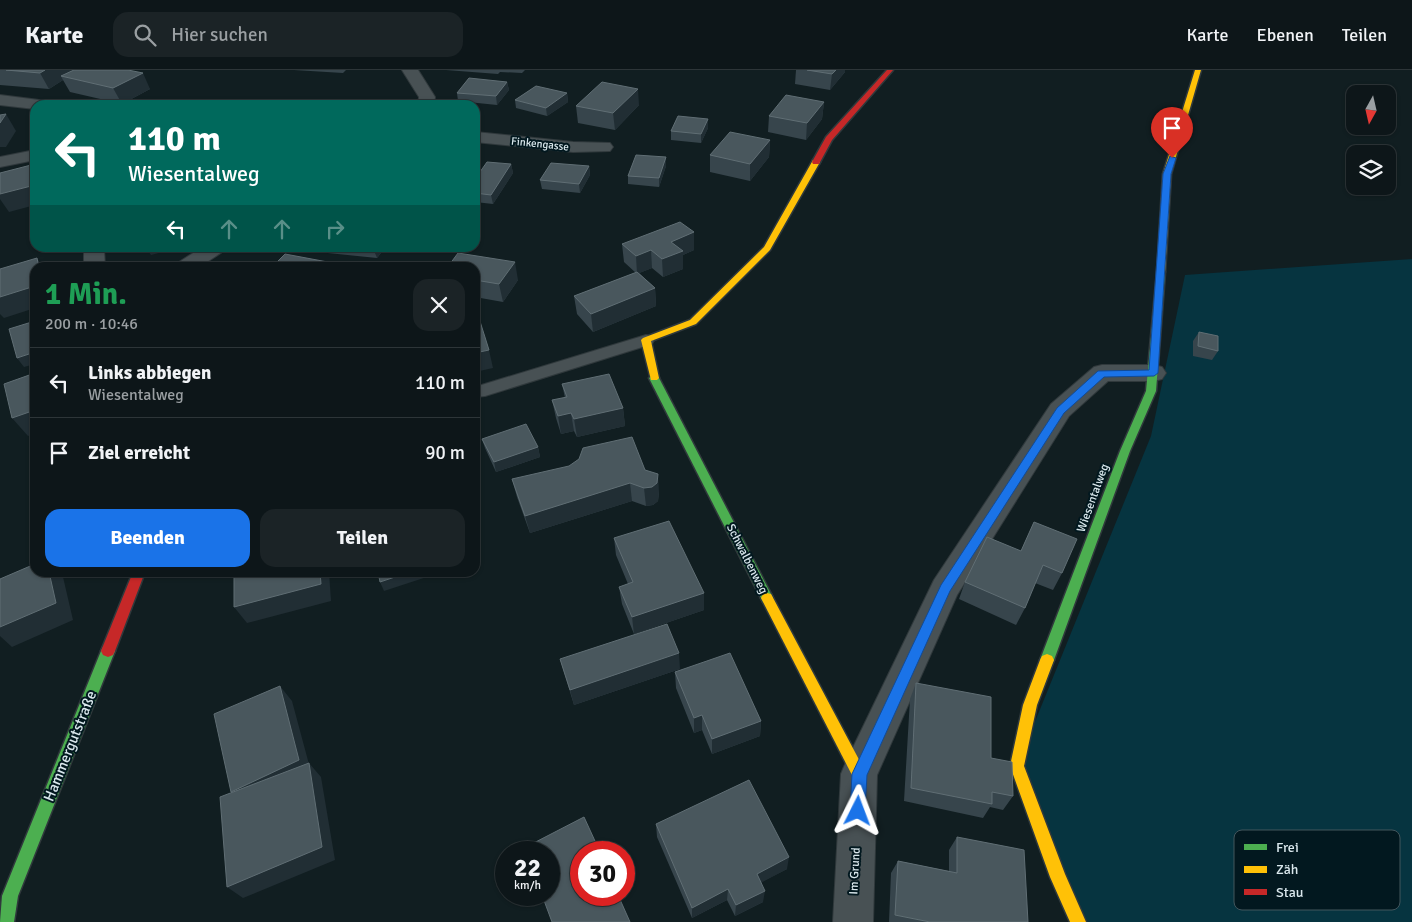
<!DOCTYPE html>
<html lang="de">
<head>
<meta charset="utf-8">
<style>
	:root { --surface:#0d1619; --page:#1b2326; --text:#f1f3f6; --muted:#9a9fa2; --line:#2d3538; --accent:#1a73e8 }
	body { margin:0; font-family:Signika,sans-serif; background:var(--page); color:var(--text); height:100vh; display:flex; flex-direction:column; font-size:19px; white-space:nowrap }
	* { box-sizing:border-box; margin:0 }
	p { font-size:16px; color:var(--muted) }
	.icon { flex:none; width:28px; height:28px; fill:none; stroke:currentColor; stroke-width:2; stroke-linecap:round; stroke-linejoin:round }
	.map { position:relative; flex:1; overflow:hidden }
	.details { position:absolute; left:30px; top:192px; width:450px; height:315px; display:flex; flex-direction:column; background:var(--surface); border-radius:15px; box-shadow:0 1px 4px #0004,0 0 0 1px var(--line) }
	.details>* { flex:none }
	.guide { position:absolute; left:30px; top:30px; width:450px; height:152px; border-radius:15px; box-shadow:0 1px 4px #0004,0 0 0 1px var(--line); background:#00695c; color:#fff; overflow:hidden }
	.needle { width:32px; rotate:188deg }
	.fabs { position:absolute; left:1346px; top:15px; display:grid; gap:10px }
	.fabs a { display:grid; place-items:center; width:50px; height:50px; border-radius:10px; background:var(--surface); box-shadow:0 1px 4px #0004,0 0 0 1px var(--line); font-size:25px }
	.speed { position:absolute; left:495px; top:771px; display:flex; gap:10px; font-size:25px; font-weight:700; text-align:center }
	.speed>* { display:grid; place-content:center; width:65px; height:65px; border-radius:50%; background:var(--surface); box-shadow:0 1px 4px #0004,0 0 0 1px var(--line); line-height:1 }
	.speed small { font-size:12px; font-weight:400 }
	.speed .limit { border:8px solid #d22; background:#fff; color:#111 }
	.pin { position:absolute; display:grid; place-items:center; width:42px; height:42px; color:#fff; margin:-51px -21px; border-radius:50% 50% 50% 0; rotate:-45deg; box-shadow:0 0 5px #0007 }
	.pin .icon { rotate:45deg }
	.me { position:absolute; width:55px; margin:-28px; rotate:3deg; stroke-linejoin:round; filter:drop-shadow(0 0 4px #0008) }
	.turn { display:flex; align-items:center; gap:18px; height:105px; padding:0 15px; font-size:22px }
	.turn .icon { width:65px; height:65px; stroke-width:2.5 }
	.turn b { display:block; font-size:35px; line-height:42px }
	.lanes { display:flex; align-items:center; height:48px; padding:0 15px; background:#0003; justify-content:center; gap:25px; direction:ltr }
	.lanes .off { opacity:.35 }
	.round { display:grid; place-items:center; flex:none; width:52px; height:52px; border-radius:15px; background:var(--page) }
	.overview { display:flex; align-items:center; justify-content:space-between; height:85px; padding:0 15px }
	h1 { font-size:30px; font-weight:700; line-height:38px; color:#1e9e55 }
	.primary-button { display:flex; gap:10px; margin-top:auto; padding:10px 15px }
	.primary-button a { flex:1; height:58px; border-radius:15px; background:var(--accent); color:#fff; font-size:20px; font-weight:700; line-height:58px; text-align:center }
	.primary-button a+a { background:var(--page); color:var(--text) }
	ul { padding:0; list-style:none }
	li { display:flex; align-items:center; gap:15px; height:70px; padding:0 15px; border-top:1px solid var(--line) }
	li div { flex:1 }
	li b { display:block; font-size:19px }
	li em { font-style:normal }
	header { display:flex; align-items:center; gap:30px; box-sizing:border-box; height:70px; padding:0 25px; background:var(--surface); border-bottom:1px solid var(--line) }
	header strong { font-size:24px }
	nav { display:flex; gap:28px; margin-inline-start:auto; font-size:18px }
	.search { width:350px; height:45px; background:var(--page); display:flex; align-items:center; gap:12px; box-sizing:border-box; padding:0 18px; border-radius:15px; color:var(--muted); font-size:19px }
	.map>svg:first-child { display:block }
</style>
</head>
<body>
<header>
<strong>Karte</strong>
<div class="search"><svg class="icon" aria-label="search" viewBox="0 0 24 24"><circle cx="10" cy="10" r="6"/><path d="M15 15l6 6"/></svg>Hier suchen</div>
<nav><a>Karte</a><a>Ebenen</a><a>Teilen</a></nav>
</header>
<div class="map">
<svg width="1412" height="852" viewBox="0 0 1412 852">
	<rect width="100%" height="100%" fill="#111e21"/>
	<path fill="#063440" d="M1412,189V852H1087L1017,696L1151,366L1185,205Z"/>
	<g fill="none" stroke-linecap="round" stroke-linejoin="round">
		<g stroke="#30393c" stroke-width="2">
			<path id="lane" d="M646,265L652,266L654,270L652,274L485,326L475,327V317Z"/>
		</g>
		<g stroke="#30393c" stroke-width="2">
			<g id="street">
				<path d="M402,0H418L435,27L434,35H418L419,27Z"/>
				<path d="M0,25L39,30L45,32L47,35H35V39L0,35Z"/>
				<path d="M475,62L573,72L610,73L613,77L610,81L573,82L475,72Z"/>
				<path d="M35,80V90L0,97V87Z"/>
				<path d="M84,178H104L105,198H84Z"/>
				<path d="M201,178H227C226,180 201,196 197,198C191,200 180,198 173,198L176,194Z"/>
				<path d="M1102,295H1154L1162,297L1166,303L1162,309L1154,311H1108L1069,346L957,525L877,705L873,852H833L841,704L846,692L934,510L1051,334L1094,297Z"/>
			</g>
		</g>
		<g stroke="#30393c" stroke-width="3">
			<g id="fast">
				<path d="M1161,199L1165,202L1156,321L1130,381L1054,590L1052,594L1047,596L1042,594L1040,590L1120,381L1146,321L1157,202Z"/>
				<path d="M654,305L659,308L771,524L773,528L771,532L767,533L763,532L649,308Z"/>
				<path d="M108,575L113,577L115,581L18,826L14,852H0L2,826L101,581L103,577Z"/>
			</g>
		</g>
		<g stroke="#30393c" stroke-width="3">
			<g id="slow">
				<path d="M1195,0H1201L1171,104L1165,202L1161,205L1157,202L1163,104Z"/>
				<path d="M813,90L820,92L770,180L696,254L651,271L659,308L657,310H651L641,270L643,268L690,250L764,177Z"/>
				<path d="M767,523L771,524L864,699L866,704L864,709L859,711L854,709L761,528L763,524Z"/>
				<path d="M1047,584L1052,586L1054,590L1037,635L1024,696L1065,804L1086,852H1070L1050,807L1010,696L1023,635L1040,590L1042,586Z"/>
			</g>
		</g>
		<g stroke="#30393c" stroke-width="3">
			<g id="jam">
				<path d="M887,0H893L832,70L819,94H813L812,92L826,67Z"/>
				<path d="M133,502H145L115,581L113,585L108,587L103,585L101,581Z"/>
			</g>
		</g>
		<use href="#lane" fill="#485154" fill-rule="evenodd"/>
		<use href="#street" fill="#485154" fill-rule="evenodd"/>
		<use href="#fast" fill="#4caf50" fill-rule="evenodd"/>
		<use href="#slow" fill="#ffc107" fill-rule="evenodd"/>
		<use href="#jam" fill="#c62828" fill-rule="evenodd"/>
	</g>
	<g fill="#37454c">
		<path d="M0,0H128L150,19L122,34L70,22L63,10L49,19L0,15Z"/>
		<path d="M294,0H346L343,3Z"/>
		<path d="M446,0H525L522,3L500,2L498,4Z"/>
		<path d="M796,0H845V2L830,20L795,14Z"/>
		<path d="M507,12L509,20L497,35L458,31L457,23Z"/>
		<path d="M567,23L568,32L547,46L516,38L515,30Z"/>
		<path d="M824,32L822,49L806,70L768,62L769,46Z"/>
		<path d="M639,35L615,60L578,53L576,36Z"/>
		<path d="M708,49V58L701,73L671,70V61Z"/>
		<path d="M770,70L769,87L750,111L710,102V85Z"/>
		<path d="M666,87V96L659,117L628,114V106Z"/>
		<path d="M511,94L513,103L493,134L475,132V109Z"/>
		<path d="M589,96L590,105L580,123L542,119L540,110Z"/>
		<path d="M694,162V180L683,185V199L663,207L652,198L639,203L655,218L656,236L593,262L577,244L574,226L636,203L624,192L622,174Z"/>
		<path d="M307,178H385L377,188L308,181Z"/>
		<path d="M475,198L518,210L503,232L475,227Z"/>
		<path d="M1199,262L1218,281L1212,290L1193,286V271Z"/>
		<path d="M562,314L623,338L625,356L577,367L574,361L561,364L556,348L552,330L565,328Z"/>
		<path d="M482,369L538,377L540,387L496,402L485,378Z"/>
		<path d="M645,400L659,422L658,431L653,435L646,436L632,431L530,463L517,427L512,409Z"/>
		<path d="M1034,452L1062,503L1053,520L1035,513L1025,538L1016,555L959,529L965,512L1021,481Z"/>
		<path d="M614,468L704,523V540L634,564L622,534L619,517L628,514L616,485Z"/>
		<path d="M560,589L680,599L574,635Z"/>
		<path d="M675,602L761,651L760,666L712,684L702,660L694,663L676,618Z"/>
		<path d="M916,613L991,688L1013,726L1003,740L990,737L983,748L904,731L910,629Z"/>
		<path d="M656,754L787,799L761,812L763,832L735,846L727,830L692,848L657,767Z"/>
		<path d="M957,767L1028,852H889L891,803L898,791L949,801V780Z"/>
	</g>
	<g fill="#212e34">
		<path d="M45,0H77L61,6L63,10L49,19L40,3Z"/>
		<path d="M836,0H845V2L830,20L832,4Z"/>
		<path d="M143,3L150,19L122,34L113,18Z"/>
		<path d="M507,12L509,20L497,35L496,26Z"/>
		<path d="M638,19L639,35L615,60L613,43Z"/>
		<path d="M567,23L568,32L547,46L546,38Z"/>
		<path d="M824,32L822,49L806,70L807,53Z"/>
		<path d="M6,44L16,61L6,77H0V53Z"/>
		<path d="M708,49V58L701,73V64Z"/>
		<path d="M770,70L769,87L750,111V94Z"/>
		<path d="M666,87V96L659,117V108Z"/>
		<path d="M511,94L513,103L493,134L491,125Z"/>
		<path d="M589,96L590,105L580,123L579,114Z"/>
		<path d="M35,115V135L9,142L0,129V124Z"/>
		<path d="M694,162V180L683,185V199L663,207L662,189L671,172Z"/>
		<path d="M146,178H178L151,185Z"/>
		<path d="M373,178H385L377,188Z"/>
		<path d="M651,180L652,198L637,204L636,186Z"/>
		<path d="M37,188L43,198H39Z"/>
		<path d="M515,192L518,210L503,232L499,214Z"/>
		<path d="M333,193L335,198H328Z"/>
		<path d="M35,216V238L4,248L0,244V227Z"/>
		<path d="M655,218L656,236L593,262L591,244Z"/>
		<path d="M489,280L493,298L475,302V283Z"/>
		<path d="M35,282V294L24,297L17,288Z"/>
		<path d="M623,338L625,356L577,367L574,349Z"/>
		<path d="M35,340V363L28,366L12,348Z"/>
		<path d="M571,343L574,361L561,364L558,346Z"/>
		<path d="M538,377L540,387L496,402L494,392Z"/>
		<path d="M658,404L659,422L658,431L653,435L646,436L644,418Z"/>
		<path d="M630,413L632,431L530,463L525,446Z"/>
		<path d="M49,502H58L63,507L73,550L12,577L0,566V557Z"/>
		<path d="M320,502H329L331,531L247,553L234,537Z"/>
		<path d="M410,502L439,503L384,521L380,512Z"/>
		<path d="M704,523V540L634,564L632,547Z"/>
		<path d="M679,583L680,599L574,635L570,620Z"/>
		<path d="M280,616L292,631L310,698L309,693L321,707L335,790L243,828L227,817L245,735L231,722Z"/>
		<path d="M702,645V660L694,663V648Z"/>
		<path d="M761,651L760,666L712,684V669Z"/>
		<path d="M789,787L787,799L755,816L757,804Z"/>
		<path d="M728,819L727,830L692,848V838Z"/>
		<path d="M765,821L763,832L735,846L736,835Z"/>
	</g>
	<g fill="#49575d" stroke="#606e74">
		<path d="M6,0H45L40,3Z"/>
		<path d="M74,0H128L143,3L113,18L61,6Z"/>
		<path d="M807,0H836L832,4Z"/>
		<path d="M469,8L507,12L496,26L457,23Z"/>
		<path d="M602,12L638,19L613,43L576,36Z"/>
		<path d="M536,16L567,23L546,38L515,30Z"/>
		<path d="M786,25L824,32L807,53L769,46Z"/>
		<path d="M6,44L0,53V45Z"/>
		<path d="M678,46L708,49L701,64L671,61Z"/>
		<path d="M730,62L770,70L750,94L710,85Z"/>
		<path d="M636,85L666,87L659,108L628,106Z"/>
		<path d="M487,92L511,94L491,125L475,123V109Z"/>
		<path d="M551,93L589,96L579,114L540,110Z"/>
		<path d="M35,94V115L0,124V103Z"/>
		<path d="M680,152L694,162L671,172L683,181L662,189L651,180L636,186L622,174Z"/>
		<path d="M458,183L515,192L499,214L475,210V198H447Z"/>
		<path d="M285,184L333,193L328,198H271Z"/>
		<path d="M37,188L39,198H35V216L0,227V199Z"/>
		<path d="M637,202L655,218L591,244L574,226Z"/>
		<path d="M475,245H478L489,280L475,283Z"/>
		<path d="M35,251V282L17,288L9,259Z"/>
		<path d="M1199,262L1218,266V281L1198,276Z"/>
		<path d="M35,303V340L12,348L4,314Z"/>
		<path d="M609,304L623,338L574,349L571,343L558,346L552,330L567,327L562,314Z"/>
		<path d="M526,354L538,377L494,392L482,369Z"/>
		<path d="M632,367L645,400L658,404L657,413L652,417L644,418L630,413L525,446L512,409L569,396L579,389L583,378Z"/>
		<path d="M669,451L704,523L632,547L619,517L633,512L614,468Z"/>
		<path d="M1034,452L1077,469L1062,503L1043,495L1025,538L965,512L987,467L1021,481Z"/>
		<path d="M35,494V502H49L56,533L0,557V509Z"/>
		<path d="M234,502H320L321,514L234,537Z"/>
		<path d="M378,502H410L380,512Z"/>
		<path d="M667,554L679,583L570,620L560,589Z"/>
		<path d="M730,583L761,651L712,669L702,645L694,648L675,602Z"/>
		<path d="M916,613L991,627V688L1012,692L1013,726L992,722V734L911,718Z"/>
		<path d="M280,616L299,690L231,722L214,644Z"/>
		<path d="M309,693L322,777L227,817L220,727Z"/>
		<path d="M749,710L789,787L757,804L765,821L736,835L728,819L692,838L656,754Z"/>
		<path d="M584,747L600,782H581V825H618L630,852H552L542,825H549V782H525L524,778Z"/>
		<path d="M957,767L1024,780L1028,852H930L895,845L898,791L957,803Z"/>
	</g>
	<path fill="#1a73e8" stroke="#114b97" d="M1170,86L1176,88L1171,104L1158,303L1154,306L1104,307L1064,343L950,521L867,705L865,741L863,747L858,749L852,747L850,741L852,704L941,515L1057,338L1098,301L1149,300L1163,104Z"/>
	<g text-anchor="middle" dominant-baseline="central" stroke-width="4" stroke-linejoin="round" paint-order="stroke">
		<g font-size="11" fill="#dae8ed" stroke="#02181f">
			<text transform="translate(540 74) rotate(6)">Finkengasse</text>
		</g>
		<g font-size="12" fill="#dae8ed" stroke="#02181f">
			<text transform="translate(1093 428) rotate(-70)">Wiesentalweg</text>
			<text transform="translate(747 489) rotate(63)">Schwalbenweg</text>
			<text transform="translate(855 801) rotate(-87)">Im Grund</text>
		</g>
		<g font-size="15" fill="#dae8ed" stroke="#02181f">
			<text transform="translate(70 676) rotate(-68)">Hammergutstraße</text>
		</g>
	</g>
	<rect x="1234" y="760" width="166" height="80" rx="8" fill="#02181f" stroke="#43565d" stroke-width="1"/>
	<rect x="1244" y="774" width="23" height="6" fill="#4caf50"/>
	<rect x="1244" y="796" width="23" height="7" fill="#ffc107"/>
	<rect x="1244" y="819" width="23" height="6" fill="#c62828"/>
	<g font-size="14" fill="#dae8ed">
		<text x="1276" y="782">Frei</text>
		<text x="1276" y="804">Zäh</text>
		<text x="1276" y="827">Stau</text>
	</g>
</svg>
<div class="fabs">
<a><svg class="needle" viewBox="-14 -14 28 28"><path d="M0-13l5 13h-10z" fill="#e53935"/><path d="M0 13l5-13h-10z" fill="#9a9fa2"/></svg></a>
<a><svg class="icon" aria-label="layers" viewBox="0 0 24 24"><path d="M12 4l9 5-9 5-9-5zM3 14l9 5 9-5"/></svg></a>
</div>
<div class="speed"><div>22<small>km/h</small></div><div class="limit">30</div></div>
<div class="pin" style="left:1172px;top:88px;background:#d93025"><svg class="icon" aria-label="arrive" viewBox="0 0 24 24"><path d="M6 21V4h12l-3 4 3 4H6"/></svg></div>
<svg class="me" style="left:858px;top:741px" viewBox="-20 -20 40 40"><path d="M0-17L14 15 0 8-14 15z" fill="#1a73e8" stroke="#fff" stroke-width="4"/></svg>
<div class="guide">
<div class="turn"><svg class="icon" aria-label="left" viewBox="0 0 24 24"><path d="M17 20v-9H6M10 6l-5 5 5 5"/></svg><div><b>110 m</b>Wiesentalweg</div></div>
<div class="lanes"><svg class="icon" aria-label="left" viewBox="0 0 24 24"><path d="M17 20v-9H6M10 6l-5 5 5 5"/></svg><svg class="icon off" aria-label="ahead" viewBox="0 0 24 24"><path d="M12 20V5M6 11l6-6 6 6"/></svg><svg class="icon off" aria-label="ahead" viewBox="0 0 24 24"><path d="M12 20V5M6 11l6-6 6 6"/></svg><svg class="icon off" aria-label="right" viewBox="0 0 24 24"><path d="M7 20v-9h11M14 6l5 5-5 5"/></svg></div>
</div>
<section class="details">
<div class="overview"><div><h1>1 Min.</h1><p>200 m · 10:46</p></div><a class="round"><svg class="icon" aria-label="close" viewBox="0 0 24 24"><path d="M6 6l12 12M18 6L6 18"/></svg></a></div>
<ul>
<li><svg class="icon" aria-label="left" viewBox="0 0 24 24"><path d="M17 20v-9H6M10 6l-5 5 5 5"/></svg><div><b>Links abbiegen</b><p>Wiesentalweg</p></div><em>110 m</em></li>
<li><svg class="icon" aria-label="arrive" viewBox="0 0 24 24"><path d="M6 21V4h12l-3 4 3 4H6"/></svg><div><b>Ziel erreicht</b></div><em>90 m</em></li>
</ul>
<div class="primary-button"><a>Beenden</a><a>Teilen</a></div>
</section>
</div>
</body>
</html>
